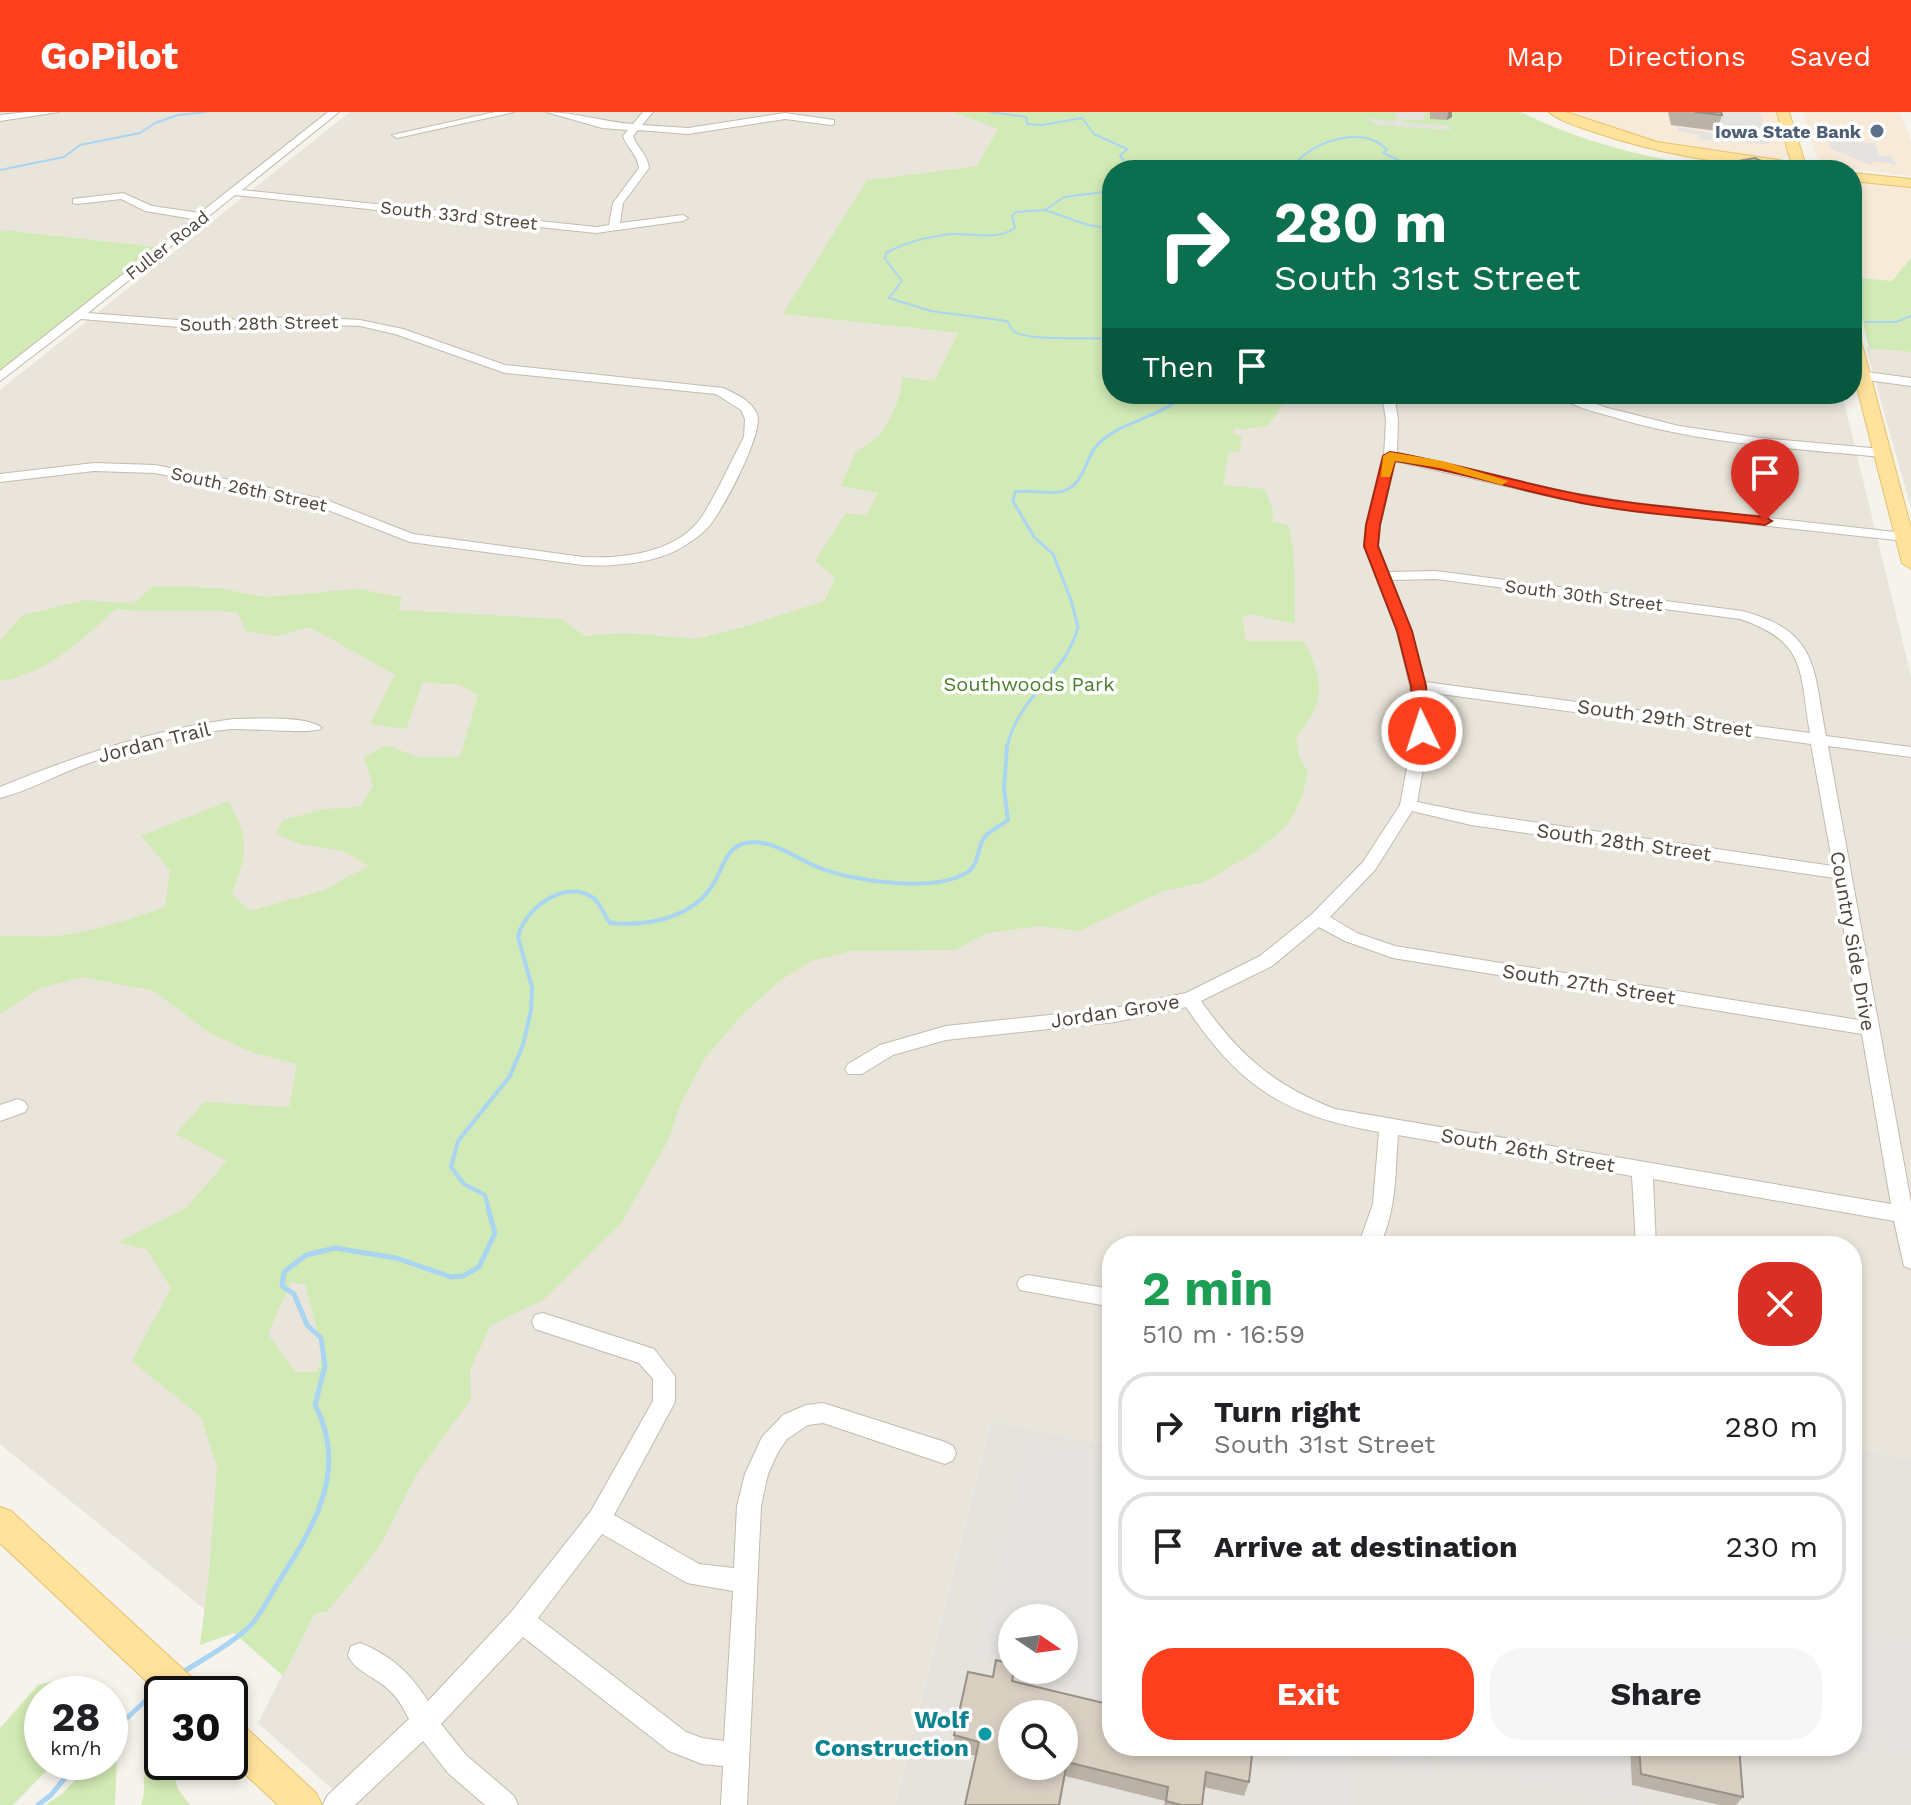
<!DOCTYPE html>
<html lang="en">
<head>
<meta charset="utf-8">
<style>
	:root { --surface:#fff; --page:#f6f6f6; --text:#202124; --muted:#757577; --line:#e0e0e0; --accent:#fc3f1d }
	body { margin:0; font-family:"Work Sans",sans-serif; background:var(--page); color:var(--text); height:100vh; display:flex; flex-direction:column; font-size:30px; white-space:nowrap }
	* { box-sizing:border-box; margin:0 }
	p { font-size:26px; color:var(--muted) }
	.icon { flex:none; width:44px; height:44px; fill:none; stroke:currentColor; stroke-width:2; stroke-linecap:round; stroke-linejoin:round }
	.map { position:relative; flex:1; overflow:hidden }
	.sheet { position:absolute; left:1102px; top:1124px; width:760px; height:520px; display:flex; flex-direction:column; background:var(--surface); border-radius:32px; box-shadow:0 4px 12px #0003 }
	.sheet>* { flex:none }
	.top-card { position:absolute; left:1102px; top:48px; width:760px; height:244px; border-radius:32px; box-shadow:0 4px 12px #0003; background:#0b6e4f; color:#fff; overflow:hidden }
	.needle { width:52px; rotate:103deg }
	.controls { position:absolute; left:998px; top:1492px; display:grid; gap:16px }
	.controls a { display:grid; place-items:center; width:80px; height:80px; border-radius:50%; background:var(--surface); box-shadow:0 4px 12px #0003; font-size:40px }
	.speed { position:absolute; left:24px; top:1564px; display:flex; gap:16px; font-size:40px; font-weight:700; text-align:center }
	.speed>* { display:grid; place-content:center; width:104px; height:104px; border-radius:50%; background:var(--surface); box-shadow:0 4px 12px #0003; line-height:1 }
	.speed small { font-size:20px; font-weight:400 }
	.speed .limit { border:4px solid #111; border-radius:12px; background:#fff; color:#111 }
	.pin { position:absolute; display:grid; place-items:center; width:68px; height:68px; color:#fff; margin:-82px -34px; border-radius:50% 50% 50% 0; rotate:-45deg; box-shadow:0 0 8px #0007 }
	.pin .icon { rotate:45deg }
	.me { position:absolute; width:88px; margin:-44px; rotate:356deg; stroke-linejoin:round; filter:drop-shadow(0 0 6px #0008) }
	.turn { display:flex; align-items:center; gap:28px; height:168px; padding:0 40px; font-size:36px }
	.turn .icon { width:104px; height:104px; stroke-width:2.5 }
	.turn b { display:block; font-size:56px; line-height:68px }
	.then { display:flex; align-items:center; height:76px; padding:0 40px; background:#0003; gap:16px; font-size:30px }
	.round { display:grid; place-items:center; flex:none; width:84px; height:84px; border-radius:32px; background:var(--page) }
	.head { display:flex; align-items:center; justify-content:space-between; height:136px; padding:0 40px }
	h1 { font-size:48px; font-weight:700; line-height:60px; color:#1e9e55 }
	.primary-button { display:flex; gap:16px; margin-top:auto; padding:16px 40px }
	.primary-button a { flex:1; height:92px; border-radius:32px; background:var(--accent); color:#fff; font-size:32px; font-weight:700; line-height:92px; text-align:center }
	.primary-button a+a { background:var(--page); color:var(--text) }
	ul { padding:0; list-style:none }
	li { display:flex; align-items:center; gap:24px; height:108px; margin:0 16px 12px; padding:0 24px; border:4px solid var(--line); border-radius:32px }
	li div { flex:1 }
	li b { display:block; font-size:30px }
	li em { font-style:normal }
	header { display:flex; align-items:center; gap:48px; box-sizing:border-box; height:112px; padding:0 40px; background:var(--accent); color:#fff }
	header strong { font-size:38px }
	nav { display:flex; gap:44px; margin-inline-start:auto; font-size:28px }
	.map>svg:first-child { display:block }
</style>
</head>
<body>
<header>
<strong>GoPilot</strong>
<nav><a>Map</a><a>Directions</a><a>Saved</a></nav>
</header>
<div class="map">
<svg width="1911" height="1693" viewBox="0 0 1911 1693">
	<rect width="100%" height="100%" fill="#f6f3ec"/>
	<g fill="#eae5da">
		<path d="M0,0H334L159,135L5,118L0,121Z"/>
		<path d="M350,0H952L998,17L977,54L867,68L784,202L958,221L784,568L219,1155L305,1173L323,1239L234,1521L0,1332V278Z"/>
		<path d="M1866,235L1911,240V396L1889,318Z"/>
		<path d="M1240,282H1842L1911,564V1348L1852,1336V1134H1112V1334L991,1309L895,1693H350L258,1611L463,1204L722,818L1220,388Z"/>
	</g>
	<g fill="#f7ead8">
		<path d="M1560,0H1779L1790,42L1777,49L1651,30Z"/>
		<path d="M1803,0H1900L1911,29V64L1839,55L1821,49L1816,44Z"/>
		<path d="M1852,67L1911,73V146L1892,169L1852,165Z"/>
	</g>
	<path fill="#e6e2dd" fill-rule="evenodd" d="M991,1309L1112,1334V1634H1852V1336L1911,1348V1693H895ZM1012,1506H1064V1558H1012ZM1012,1602H1064V1654H1012Z"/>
	<g fill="#d2eab5" fill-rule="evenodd">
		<path d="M952,0H1521C1585,32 1653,47 1723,58H1112V282H1289L1269,313L1243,318L1234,315L1233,322L1242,324L1239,340H1229L1223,373L1265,377L1273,399L1272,409L1288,413C1298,449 1293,476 1295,512L1252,502L1242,504L1246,529H1304C1324,570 1326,590 1296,625L1299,644L1308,660L1302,685L1288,713L1257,739L1203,771L1163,779L1079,819L1040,814L986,821L956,838L851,839L811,849L778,870L740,905L705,946L680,993L669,1027L620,1113L543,1188L491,1213L470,1257L471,1287L418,1360L378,1437L327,1500L314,1502L283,1564L234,1521L200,1533L209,1462L217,1355L201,1305L132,1249L171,1176L147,1138L118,1130L186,1096L227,1049L176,1022L204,990L289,995L297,952L251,940L210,921L154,879L82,865L40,876L0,902V825C19,822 37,826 56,824C94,820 129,807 165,795L170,758L141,724L229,689C250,731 247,739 232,782L250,799L324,778L368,754L344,739L300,732L276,722L283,708L325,697L360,695L373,674L364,645L386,633L418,645H460L478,583L460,573L423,570L406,617L370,612L395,563L310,515L276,524L246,519L237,500C197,497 158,502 117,497C81,526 48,563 0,569V528L23,503L85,488L133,492L153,474L217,476L268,485L358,477L402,485L398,498L561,507L585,524L624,521L697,527L754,512L824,489L835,466L815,449L846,401L866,404L878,381L841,374L855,341L880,323L893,300L901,280L902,265L934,269L958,221L783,202L867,68L977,54L998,17ZM291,1170L305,1173L323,1239L317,1260H296L268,1222Z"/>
		<path d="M4,118L159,135L0,261V121Z"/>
		<path d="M1911,146V240L1869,236L1852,165L1892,169Z"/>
		<path d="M54,1569L66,1573H94L100,1582H42V1650H55L13,1693H0V1616L38,1573Z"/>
		<path d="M110,1637L117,1643L115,1693H45L62,1682L92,1650H110Z"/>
		<path d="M162,1639V1650H171L178,1677L190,1693H141C150,1667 133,1662 162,1639Z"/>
	</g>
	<g fill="#e5e3e0" fill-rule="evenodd">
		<path d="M1396,0H1425L1424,8L1403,7L1402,10L1450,14L1451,18L1378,13L1363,6L1395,10Z"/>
		<path d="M1727,0H1760L1768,32L1723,30L1699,27V23L1678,19V15L1725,24L1723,11L1716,10L1714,1Z"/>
		<path d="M1851,24L1863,25L1865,31H1875L1879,43H1873L1891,44L1897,53L1872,49L1873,53L1868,52L1831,37L1828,27Z"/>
		<path d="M1031,1332L1112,1349V1609L1085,1603L1090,1573L1045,1561L1037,1591L996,1564L1002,1541L983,1537ZM1012,1506H1064V1558H1012Z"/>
		<path d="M1852,1522L1909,1535L1911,1640L1892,1636L1891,1627L1864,1621L1865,1636L1852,1633Z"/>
		<path d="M1290,1634H1353L1349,1693H1283Z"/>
		<path d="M1395,1634H1630L1633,1690L1427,1643L1425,1658L1394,1651Z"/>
	</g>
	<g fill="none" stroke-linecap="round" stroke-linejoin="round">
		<g stroke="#a9d4f2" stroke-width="2">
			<path d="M990,0L1026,5L1027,12L1042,13L1082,6L1094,22L1127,37L1120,44L1128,53L1127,58"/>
			<path d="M0,58L64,45L80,33L140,21L155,11L178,3L206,0"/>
			<path d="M1299,58L1296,51C1315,28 1366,13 1387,38L1383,41L1420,58"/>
			<path d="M1045,98L1064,85L1112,79"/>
			<path d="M1112,117L1088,113L1045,98L1016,100L1012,104L1015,116C996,129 974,121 953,122C930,124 906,130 886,141L885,147L902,169L889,186L931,199L1007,209C1010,213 1011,217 1015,220C1027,229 1092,225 1112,227"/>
			<path d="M1866,210H1896L1911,204"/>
		</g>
		<path stroke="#a9d4f2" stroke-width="3" d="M1007,636C1018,582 1066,564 1078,515L1071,488L1053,442L1034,425L1013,389L1015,380C1032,376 1054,386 1070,376C1086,366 1086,342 1100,330C1125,308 1161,305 1186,282"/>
		<path stroke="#a9d4f2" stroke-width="4" d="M489,1098L485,1083L464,1072L451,1055L458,1029L510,964L523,933L531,898L532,875L518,825C524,797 564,767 592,785C601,791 604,803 610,811C645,814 687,808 710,777C722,762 724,735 746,731C773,726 795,747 820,756C853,769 938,782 969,759C979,751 977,736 984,726C990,718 1000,714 1008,708L1004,677L1007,634"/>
		<g stroke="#a9d4f2" stroke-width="5">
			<path d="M183,1560C205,1546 230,1533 249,1515C261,1503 270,1483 279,1469C314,1415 349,1357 315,1293L325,1254L321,1226L307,1213L294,1182L282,1174L284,1160L306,1143L335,1136L396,1146L451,1165L463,1164L479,1155L495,1121L488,1096"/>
			<path d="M110,1622L159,1576"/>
			<path d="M38,1693L51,1683L78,1650"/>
		</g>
		<g stroke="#c2bbae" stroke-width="2">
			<g id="minor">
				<path d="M28,0H59L0,9V3Z"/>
				<path d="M328,0H339L242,78L596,115L609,113L613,91L639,56C638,43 627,36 623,24L628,18L602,16L546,0C575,0 603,10 633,12L643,0H653L642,13L688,16L785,1L834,8V12L831,13L785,7L688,22L638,18L633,24C637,36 648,43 649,56L623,91L620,111L683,103L688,106L683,109L596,121L235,83L88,201L191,209L302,205L360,208L403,217L505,253L723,276C736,282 751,288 757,302C764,321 725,392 713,409C708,417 698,425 690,430C662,451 617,455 583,453L410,430L315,393L155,361L94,359L0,370V362L94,351L155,353L324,387L413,422L583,445C623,447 679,441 703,403C718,379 730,351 744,325L745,307L741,298L716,282L505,261L395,222L360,214L302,212L191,216L81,207L0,269V259L193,107L145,99L121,87L77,92L73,91V87L123,81L152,94L200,101Z"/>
				<path d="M495,0H514L397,26L392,23Z"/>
				<path d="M1852,258L1911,266V274L1852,266Z"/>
				<path d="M1382,282H1394L1398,308L1397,341L1562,379L1626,390L1904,421L1911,425L1904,429L1626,398L1562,387L1395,349L1380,413L1378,434L1388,460L1436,459L1742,499C1819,519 1813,556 1826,624L1911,635V645L1828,634L1911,1090V1157L1904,1154L1894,1109L1653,1067L1656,1134H1636L1632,1064L1398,1023C1395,1061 1397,1099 1379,1134H1358L1373,1092L1379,1020C1283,1003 1240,975 1186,895L1115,910L946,928L893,943L862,962H848L845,957L848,952L880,933L946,914L1115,896L1186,881L1260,844L1312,802L1363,750L1400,693L1414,619L1410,574L1397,519L1364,434L1366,413L1384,344L1386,308ZM1436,467L1740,507C1808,530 1799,559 1810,621L1425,570L1411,519L1391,468ZM1426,580L1811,632L1833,754L1471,701L1417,690L1430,619ZM1412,699L1471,713L1835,766L1859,908L1395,834L1357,821L1330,805L1375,758ZM1319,815L1345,829L1393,846L1862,922L1891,1092L1335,997C1273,973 1239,943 1201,889L1272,854Z"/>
				<path d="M1556,282H1573L1604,295L1679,314L1760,326L1882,337L1888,341L1882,345C1792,336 1700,332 1613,305C1595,300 1570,294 1556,282Z"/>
				<path d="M233,607C254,607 307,603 322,616C314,623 248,616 231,617C179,622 129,636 81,654C54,664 28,679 0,686V675C76,644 151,618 233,607Z"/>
				<path d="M18,987L25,990L28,995L25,1000L0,1009V993Z"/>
				<path d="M1028,1163L1112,1177V1195L1020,1178L1017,1172L1020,1166Z"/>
				<path d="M543,1201L654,1237L675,1264V1290L614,1403L699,1452L734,1456L737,1394L745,1362L762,1325L783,1303L806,1293L823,1291L945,1330L953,1334L956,1341L953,1348L945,1352L823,1311L808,1313L787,1327L778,1340L768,1362L761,1394L747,1693H721L723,1654L702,1652L669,1639L523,1525L441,1612L466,1643L514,1684L518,1693H485L448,1661L423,1629L355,1693H323L327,1684L409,1607C404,1598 399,1587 391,1580C379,1566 354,1560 348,1543L351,1534L360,1531C391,1543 410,1561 428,1589L512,1499L591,1399L653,1289V1267L639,1251L535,1217L532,1210L535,1203ZM602,1422L687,1471L733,1479L724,1629L702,1626L686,1620L538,1506Z"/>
			</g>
		</g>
		<g stroke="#e6c16a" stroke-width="2">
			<g id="major">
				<path d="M1549,0H1566L1657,30L1791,50L1777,0H1789L1805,51L1832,54L1839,58C1758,58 1676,47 1600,22C1583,16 1562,11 1549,0Z"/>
				<path d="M1852,61L1911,67V75L1852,69Z"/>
				<path d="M1852,220L1860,225L1911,416V457L1902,451L1852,256Z"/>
				<path d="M0,1395L11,1399L197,1570L202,1582L162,1584L0,1431Z"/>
				<path d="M230,1607L242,1612L316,1681L322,1693H278L230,1648Z"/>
			</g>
		</g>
		<use href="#minor" fill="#fff" fill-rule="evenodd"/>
		<use href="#major" fill="#ffe39c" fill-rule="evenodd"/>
	</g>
	<g fill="#bab2a6">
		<path d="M1430,0H1452V5L1447,8L1430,7Z"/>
		<path d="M1668,0H1721L1722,3L1717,19L1671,13Z"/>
		<path d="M1733,50L1779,58H1730Z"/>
		<path d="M1014,1570L1249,1670L1244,1684L1204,1675L1202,1693H1164L1165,1689L1065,1664L1060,1693H965L976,1644L954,1638V1623Z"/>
		<path d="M1630,1634H1739L1743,1685L1736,1693H1720L1632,1673Z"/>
	</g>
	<path fill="#979187" d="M1448,0H1452V5L1447,8Z"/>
	<g fill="#d8cfc1" stroke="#979187" stroke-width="2" fill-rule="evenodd">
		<path d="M1695,0H1721L1722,3Z"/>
		<path d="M1755,46L1779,58H1747L1733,50Z"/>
		<path d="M996,1548L1012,1552V1558H1014L1012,1569L1112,1593V1634H1253L1249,1670L1206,1660L1202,1693H1181L1166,1689L1168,1675L1067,1650L1059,1693H965L979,1630L954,1623L968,1560L993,1565ZM1012,1602H1064V1654H1012Z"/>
		<path d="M1639,1634H1739L1743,1685L1641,1662Z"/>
	</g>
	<path fill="#fc3f1d" stroke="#a42913" stroke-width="2" d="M1390,340C1457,351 1521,372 1588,384C1646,395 1706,398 1765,405L1772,409L1765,413C1706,406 1645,403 1587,392C1523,380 1460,359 1395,349L1380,413L1378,434L1412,519L1426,574L1430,619L1422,624L1414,619L1411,574L1397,519L1364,434L1366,413L1383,344Z"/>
	<path fill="#f59e0b" d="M1390,340L1443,349L1508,369L1502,373L1441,356L1395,349L1390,365H1381L1383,344Z"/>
	<circle fill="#5c6f8a" stroke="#fff" stroke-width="3" cx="1877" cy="19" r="8"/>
	<circle fill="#0f9aa8" stroke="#fff" stroke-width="3" cx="985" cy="1622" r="8"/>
	<g text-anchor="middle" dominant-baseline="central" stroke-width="7" stroke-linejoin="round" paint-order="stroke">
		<g font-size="18" font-weight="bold" fill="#4e5e75" stroke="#fff" text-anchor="end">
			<text x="1861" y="19">Iowa State Bank</text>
		</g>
		<g font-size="18" fill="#4b4439" stroke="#fff">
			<text transform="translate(459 103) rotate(6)">South 33rd Street</text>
			<text transform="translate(167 133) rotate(-38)">Fuller Road</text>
			<text transform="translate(259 211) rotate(-1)">South 28th Street</text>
			<text transform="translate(249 377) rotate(12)">South 26th Street</text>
			<text transform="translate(1584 483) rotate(7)">South 30th Street</text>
		</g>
		<g font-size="20" fill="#4a7f2a" stroke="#fff">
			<text x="1029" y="572">Southwoods Park</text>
		</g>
		<g font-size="20" fill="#4b4439" stroke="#fff">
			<text transform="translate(1665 606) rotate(8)">South 29th Street</text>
			<text transform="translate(154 630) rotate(-14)">Jordan Trail</text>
			<text transform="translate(1624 730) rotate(8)">South 28th Street</text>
			<text transform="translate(1853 829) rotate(80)">Country Side Drive</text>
			<text transform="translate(1589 872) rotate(9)">South 27th Street</text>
			<text transform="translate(1115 899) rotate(-9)">Jordan Grove</text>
			<text transform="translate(1528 1038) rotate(10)">South 26th Street</text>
		</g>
		<g font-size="24" font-weight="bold" fill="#0d838f" stroke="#fff" text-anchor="end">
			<text x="969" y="1608">Wolf<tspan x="969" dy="28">Construction</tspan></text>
		</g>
	</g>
</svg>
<div class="controls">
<a><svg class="needle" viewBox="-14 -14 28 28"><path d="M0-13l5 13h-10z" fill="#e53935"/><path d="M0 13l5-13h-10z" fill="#757577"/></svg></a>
<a><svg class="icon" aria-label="search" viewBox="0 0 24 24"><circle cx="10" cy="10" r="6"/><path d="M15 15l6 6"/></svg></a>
</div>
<div class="speed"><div>28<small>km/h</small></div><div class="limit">30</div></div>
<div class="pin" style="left:1765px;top:409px;background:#d93025"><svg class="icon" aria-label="arrive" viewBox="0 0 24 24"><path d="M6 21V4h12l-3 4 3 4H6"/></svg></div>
<svg class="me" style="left:1422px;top:619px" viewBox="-20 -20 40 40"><circle r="17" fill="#fc3f1d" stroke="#fff" stroke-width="3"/><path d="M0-11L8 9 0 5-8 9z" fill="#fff"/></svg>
<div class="top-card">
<div class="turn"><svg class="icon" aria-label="right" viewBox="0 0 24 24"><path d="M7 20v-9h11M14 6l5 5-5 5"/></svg><div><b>280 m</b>South 31st Street</div></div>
<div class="then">Then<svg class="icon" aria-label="arrive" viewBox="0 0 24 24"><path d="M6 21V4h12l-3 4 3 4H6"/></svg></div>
</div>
<section class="sheet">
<div class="head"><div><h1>2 min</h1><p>510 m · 16:59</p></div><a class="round" style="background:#d93025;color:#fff"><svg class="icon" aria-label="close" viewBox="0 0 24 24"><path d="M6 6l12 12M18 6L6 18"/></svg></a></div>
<ul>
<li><svg class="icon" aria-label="right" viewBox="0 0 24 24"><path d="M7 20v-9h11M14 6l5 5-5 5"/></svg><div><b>Turn right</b><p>South 31st Street</p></div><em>280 m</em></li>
<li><svg class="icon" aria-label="arrive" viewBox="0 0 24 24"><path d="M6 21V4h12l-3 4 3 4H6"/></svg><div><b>Arrive at destination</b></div><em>230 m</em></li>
</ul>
<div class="primary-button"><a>Exit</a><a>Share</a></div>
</section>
</div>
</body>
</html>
